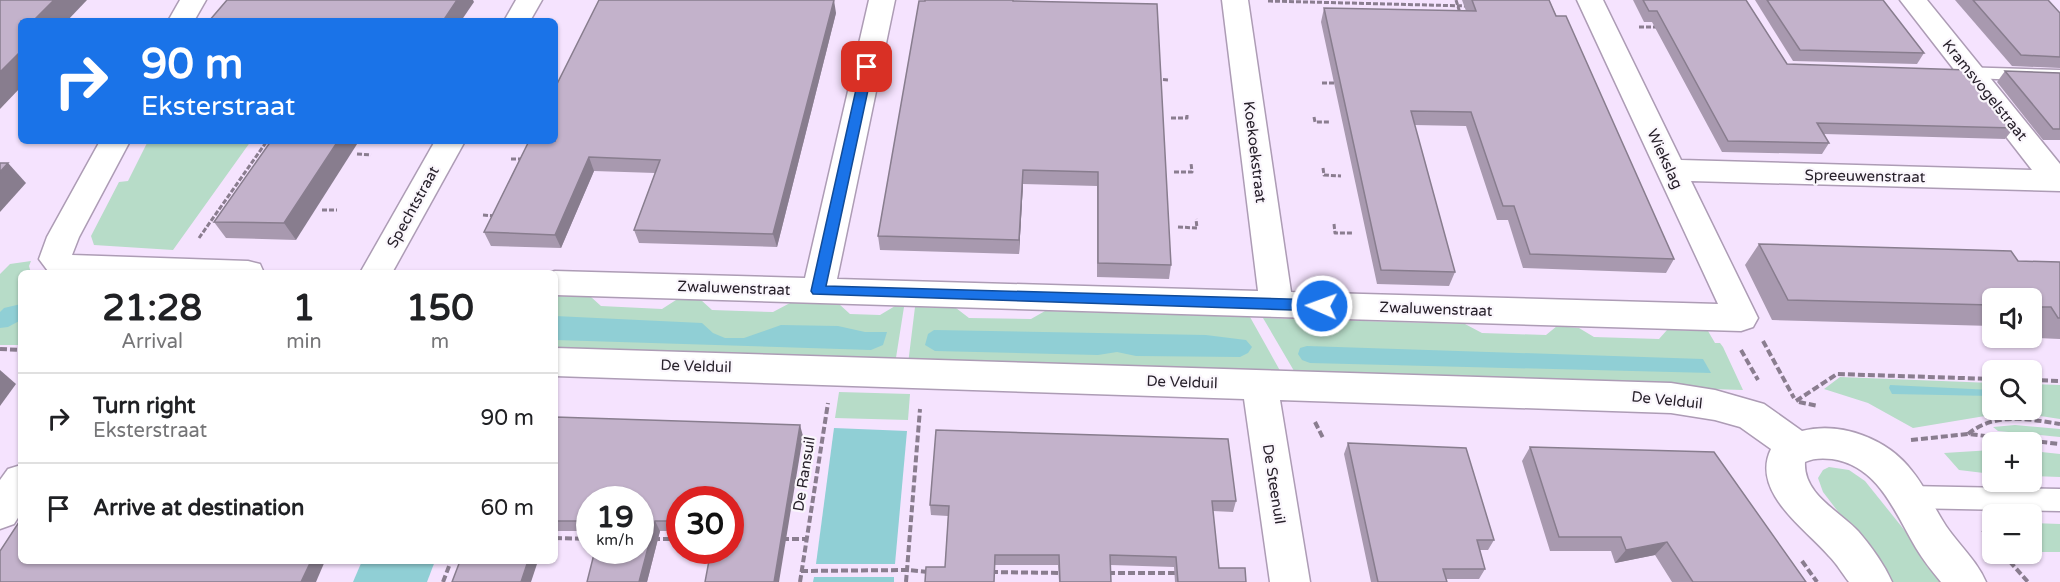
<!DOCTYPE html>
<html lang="en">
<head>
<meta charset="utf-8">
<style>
	:root { --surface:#fff; --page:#f2f2f2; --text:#202124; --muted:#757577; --line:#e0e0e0 }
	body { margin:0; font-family:"Varela Round",sans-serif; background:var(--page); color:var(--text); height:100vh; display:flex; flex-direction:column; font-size:22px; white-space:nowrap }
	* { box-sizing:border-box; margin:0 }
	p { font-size:20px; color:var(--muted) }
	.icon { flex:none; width:33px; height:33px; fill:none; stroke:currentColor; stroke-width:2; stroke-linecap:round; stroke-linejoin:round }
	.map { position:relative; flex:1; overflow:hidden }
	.side { position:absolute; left:18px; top:270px; width:540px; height:294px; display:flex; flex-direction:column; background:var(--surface); border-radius:9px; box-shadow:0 2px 4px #0004 }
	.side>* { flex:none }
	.banner { position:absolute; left:18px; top:18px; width:540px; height:126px; border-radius:9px; box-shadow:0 2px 4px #0004; background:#1a73e8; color:#fff; overflow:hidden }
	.controls { position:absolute; left:1982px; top:288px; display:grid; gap:12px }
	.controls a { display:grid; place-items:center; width:60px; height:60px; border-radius:9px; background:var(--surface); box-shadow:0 2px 4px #0004; font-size:30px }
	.speed { position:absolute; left:576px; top:486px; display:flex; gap:12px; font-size:30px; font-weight:700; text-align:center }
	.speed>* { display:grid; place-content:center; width:78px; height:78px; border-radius:50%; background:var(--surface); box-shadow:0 2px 4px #0004; line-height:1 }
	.speed small { font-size:15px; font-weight:400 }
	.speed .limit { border:9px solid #d22; background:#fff; color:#111 }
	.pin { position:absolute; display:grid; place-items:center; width:51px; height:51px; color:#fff; margin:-26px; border-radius:12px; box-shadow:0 3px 9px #0006 }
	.me { position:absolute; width:66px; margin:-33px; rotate:272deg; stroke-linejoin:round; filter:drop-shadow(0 0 4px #0008) }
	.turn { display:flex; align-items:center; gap:21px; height:126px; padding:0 24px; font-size:27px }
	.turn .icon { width:78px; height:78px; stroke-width:2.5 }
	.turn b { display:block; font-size:42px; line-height:51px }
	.eta { display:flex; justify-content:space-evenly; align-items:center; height:102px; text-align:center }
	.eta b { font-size:36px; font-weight:700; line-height:42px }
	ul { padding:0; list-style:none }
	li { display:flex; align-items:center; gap:18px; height:90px; padding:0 24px; border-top:2px solid var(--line) }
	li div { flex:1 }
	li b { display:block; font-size:22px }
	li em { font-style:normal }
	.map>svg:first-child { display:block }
</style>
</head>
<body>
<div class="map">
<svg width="2060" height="582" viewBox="0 0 2060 582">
	<rect width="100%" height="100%" fill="#f5e3fe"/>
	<g fill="#b7dcc8">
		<path d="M148,141H251L173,250L94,245L91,236L119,182L128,181Z"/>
		<path d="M31,261L29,266L31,273H21V345H0V274L10,264Z"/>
		<path d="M555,296L591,297L601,306L662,309L676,300H701L712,310L773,312L790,303L839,304L850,314L880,315L895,306L904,307L895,364L555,353Z"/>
		<path d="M915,307L956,308L969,318L1031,319L1045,311L1250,317L1283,376L908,364Z"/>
		<path d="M1263,318L1465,324L1482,333L1546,335L1557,326L1579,328L1594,337L1659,339L1667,330L1708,331L1715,343H1720L1723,347L1743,390L1297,376Z"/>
		<path d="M1840,377L1992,383V410H2031V384L2060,385V419L2027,414H1997L1913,428L1868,403L1824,389Z"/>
		<path d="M839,392L910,394L908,420L835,418Z"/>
		<path d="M2015,425L2060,429V437L1998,431L1993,427Z"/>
		<path d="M1992,450V474L1959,470L1944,453Z"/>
		<path d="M2031,451L2060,454V477L2031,476Z"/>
		<path d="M1829,467L1849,470L1865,481L1946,582H1892L1823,492L1818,478L1823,470Z"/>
		<path d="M2031,523L2060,524V552H2031Z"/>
	</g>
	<g fill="#90cfd5">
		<path d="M21,304V320L8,327L0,328V312L4,308Z"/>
		<path d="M555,316L702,323L713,333L725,338H744L781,325L838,326L865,332H887L883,345L871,350L555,340Z"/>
		<path d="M934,330L1206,335L1246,340L1252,347L1248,353L1240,357L1136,356L1117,352L1098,355L935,351L925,345L928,334Z"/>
		<path d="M1307,346L1703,359L1711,373L1310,363L1302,360L1298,354L1300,348Z"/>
		<path d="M1890,385L1992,390V396L1892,394L1889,388Z"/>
		<path d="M834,428L907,431L895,564H816Z"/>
		<path d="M362,561H435L427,582H353Z"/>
		<path d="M814,577H894V582H813Z"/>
	</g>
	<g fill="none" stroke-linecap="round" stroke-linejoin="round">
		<g stroke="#ad9cb5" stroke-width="3">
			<g id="service">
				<path d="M1959,67L2060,70V82L1953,77L1950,73L1953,69Z"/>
				<path d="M1908,486L2060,489V511L1908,508L1899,504L1896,497L1899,490Z"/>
			</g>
		</g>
		<g stroke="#ad9cb5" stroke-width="3">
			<g id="minor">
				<path d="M180,0H206L194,21H168Z"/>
				<path d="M516,0H542L530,21H504Z"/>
				<path d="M869,0H895L837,279L1258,291L1222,0H1248L1291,292L1718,304L1577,0H1603L1681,160L2032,170L1900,0H1927L2060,164V191L1691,181L1758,318L1753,327L1741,331L555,295V273H548L555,271L805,278Z"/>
				<path d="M100,141H130L79,237L72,255L248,261L260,264L264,273L48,271L39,259L47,237Z"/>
				<path d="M435,141H465L392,273H360Z"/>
				<path d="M555,348L1671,383L1715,390L1764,404L1802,431C1841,421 1888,439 1912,471C1926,488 1934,508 1946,526C1959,545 1977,561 1986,582H1941C1932,571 1923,560 1916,548C1895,513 1879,466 1832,459C1823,458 1813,458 1805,462C1803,494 1838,510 1858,531C1871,546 1884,564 1892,582H1849C1842,573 1837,564 1829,556C1806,529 1750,492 1771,449L1740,427L1715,420L1671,413L1280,400L1310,582H1270L1244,399L555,376Z"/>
				<path d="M21,465V513L14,524L0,529V480L8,469Z"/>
			</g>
		</g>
		<g stroke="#8a7d8f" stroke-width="3" stroke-dasharray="5 2" stroke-linecap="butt">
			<path d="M1456,0L1460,13"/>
			<path d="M1268,1L1467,6"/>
			<path d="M1639,27H1658"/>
			<path d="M1156,79L1168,80"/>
			<path d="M1322,83H1339"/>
			<path d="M1314,117L1315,122H1330"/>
			<path d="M1171,118H1187V115"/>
			<path d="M357,154L371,155"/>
			<path d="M511,159H525"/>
			<path d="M1323,168L1324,175L1341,176"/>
			<path d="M1174,172H1192L1191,163"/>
			<path d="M322,210H337"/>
			<path d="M483,215L495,216"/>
			<path d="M1334,224L1335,233H1352"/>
			<path d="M1178,227L1197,228L1196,219"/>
			<path d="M199,238L267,141"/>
		</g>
		<g stroke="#8a7d8f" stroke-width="4" stroke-dasharray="7 3" stroke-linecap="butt">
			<path d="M1763,341L1794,398"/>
			<path d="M0,349L21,350"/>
			<path d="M1741,350L1758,380"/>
			<path d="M2031,380L2060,381"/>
			<path d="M1796,401L1837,374L1992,379"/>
			<path d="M1799,402L1818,406"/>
			<path d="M1315,422L1323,438"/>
			<path d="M1968,434C1995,412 2028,419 2060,424"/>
			<path d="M1911,440L1968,434L2060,444"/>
			<path d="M1983,530L1992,541"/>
			<path d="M555,538L590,539"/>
			<path d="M653,539H680"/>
			<path d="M782,539H807"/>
			<path d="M2003,554L2028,582"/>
			<path d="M1802,561L1817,582"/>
			<path d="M801,571L907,570L929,572"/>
			<path d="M991,572L1061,573"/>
			<path d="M1108,573H1178"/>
			<path d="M443,582L451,561"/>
			<path d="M800,582L828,403"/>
			<path d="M906,582L920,409"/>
		</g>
		<use href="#service" fill="#fff" fill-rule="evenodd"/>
		<use href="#minor" fill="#fff" fill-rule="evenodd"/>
	</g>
	<g fill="#a899af">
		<path d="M1462,0H1549L1674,259L1666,273L1523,268L1508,220H1497L1466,126L1414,125L1455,272L1449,286L1377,284L1321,22L1324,8L1466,11Z"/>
		<path d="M1633,0H1746L1787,64L2014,128L2005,139L1824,134L1829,143L1822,154L1722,152L1652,22H1644Z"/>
		<path d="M1755,0H1883L1924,53L1917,64L1793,61Z"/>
		<path d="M1955,0H2048L2060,13V68L2012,66Z"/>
		<path d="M1015,1L1171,265L1169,279L1097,277V186L1023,184L1019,254L880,250L878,236Z"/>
		<path d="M836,13L777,247L639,243L634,230L655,173L594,171L561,248L491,246L484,232L529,141Z"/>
		<path d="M2005,71L2060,73V140H2043L1997,82Z"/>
		<path d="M271,141L296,240L226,238L214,222Z"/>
		<path d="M1759,244L2018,261L2060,262V339L2037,338L2031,329V298H1992V326L1772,320L1745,265Z"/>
		<path d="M555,417L803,436L730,500H680V531H660L647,582H587L640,550L590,500V531H555Z"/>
		<path d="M936,430L1236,501L1233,512L1213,511L1219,568L1246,582H1175L1174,567L1111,565V582H1059L1058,565H995L945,567L948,516L931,515L930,505Z"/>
		<path d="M1348,443L1494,540L1488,550H1480L1485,569L1479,579H1446L1447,582H1371L1344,454Z"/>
		<path d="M1530,447L1806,582H1672L1655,555L1615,563L1611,551H1550L1522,461Z"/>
	</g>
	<g fill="#887d8e">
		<path d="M54,0H87L67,21H33Z"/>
		<path d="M457,0H473L474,2L461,21H443Z"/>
		<path d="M834,0L836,13L777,247L773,234Z"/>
		<path d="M21,51V87L0,109V72Z"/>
		<path d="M338,141H359L296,240L284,223Z"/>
		<path d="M589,157L594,171L561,248L555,235Z"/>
		<path d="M8,163L26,183L0,212V172Z"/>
		<path d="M1023,170V184L1019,254V240Z"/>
		<path d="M0,370L16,384L0,406Z"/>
		<path d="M800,425L803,436L779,582H774Z"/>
		<path d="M655,521L660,531L647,582H639Z"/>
		<path d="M1667,542L1655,555L1615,563L1626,550Z"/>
		<path d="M311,561H325L316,582H301Z"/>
		<path d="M528,561H538L531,582H521Z"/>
	</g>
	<g fill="#c3b2cb" stroke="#887d8e" stroke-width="1.5">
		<path d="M0,0H54L33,21H21V51L0,72Z"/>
		<path d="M227,0H457L443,21H209Z"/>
		<path d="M599,0H834L773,234L634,230L660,160L589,157L555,235L484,232L529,141H555V88Z"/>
		<path d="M925,0H1013V1L1157,4L1171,265L1098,263V172L1023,170L1019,240L878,236L919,1H925Z"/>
		<path d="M1472,0H1549L1556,16H1566L1674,259L1530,254L1514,206H1503L1471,112L1411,111L1455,272L1381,270L1324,8L1476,11Z"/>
		<path d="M1643,0H1746L1787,64L1968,70L2014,128L1817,123L1829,143L1728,141L1657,11H1649Z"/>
		<path d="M1767,0H1883L1924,53L1800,50Z"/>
		<path d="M1973,0H2048L2060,13V57L2021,55Z"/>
		<path d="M2005,71L2060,73V129H2053Z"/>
		<path d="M271,141H338L284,223L214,222Z"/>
		<path d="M0,163H8L0,172Z"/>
		<path d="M1759,244L2011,251L2018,261L2060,262V318H2058L2051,307H2031V298H1992V305L1788,300Z"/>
		<path d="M555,417L800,425L774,582H705L711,550H730V500H680V521H655L639,582H587L595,550H640V500H590V521H555Z"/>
		<path d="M936,430L1228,439L1236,501H1212L1219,568H1245L1246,582H1178L1176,557L1110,555L1111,582H1060L1059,555H995L994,582H925L926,567H945L949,506L930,505Z"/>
		<path d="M1348,443L1466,448L1494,540H1477L1485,569H1443L1447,582H1378Z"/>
		<path d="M1530,447L1714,452L1806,582H1693L1667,542L1626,550L1621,537H1559Z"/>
		<path d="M21,519V561H311L301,582H0V551Z"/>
		<path d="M460,561H528L521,582H452Z"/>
	</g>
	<path fill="#1a73e8" stroke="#114b97" stroke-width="1.5" d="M867,64L873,67L826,286L1322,300L1329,306L1322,311L813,294L811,291L861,67Z"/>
	<g text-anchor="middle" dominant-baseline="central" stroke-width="4.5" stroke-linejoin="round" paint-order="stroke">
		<g font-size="15" fill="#27202a" stroke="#faf6fc">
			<text transform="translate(1985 90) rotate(51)">Kramsvogelstraat</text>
			<text transform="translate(1255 152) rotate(83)">Koekoekstraat</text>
			<text transform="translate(1665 159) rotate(65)">Wiekslag</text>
			<text transform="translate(1865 176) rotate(1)">Spreeuwenstraat</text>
			<text transform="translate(413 207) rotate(-61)">Spechtstraat</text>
			<text transform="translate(734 288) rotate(2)">Zwaluwenstraat</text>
			<text transform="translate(1436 309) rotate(2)">Zwaluwenstraat</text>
			<text transform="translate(696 366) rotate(2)">De Velduil</text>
			<text transform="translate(1182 382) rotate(2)">De Velduil</text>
			<text transform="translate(1667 400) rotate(6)">De Velduil</text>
			<text transform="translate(804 474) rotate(-81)">De Ransuil</text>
			<text transform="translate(1274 484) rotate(81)">De Steenuil</text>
		</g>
	</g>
</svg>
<div class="controls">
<a><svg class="icon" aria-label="sound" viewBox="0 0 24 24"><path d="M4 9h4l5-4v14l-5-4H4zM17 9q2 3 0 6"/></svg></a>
<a><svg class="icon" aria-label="search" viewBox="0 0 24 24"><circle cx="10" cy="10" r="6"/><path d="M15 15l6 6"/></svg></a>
<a>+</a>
<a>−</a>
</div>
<div class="speed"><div>19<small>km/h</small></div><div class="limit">30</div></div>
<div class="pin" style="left:867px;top:67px;background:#d93025"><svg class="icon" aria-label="arrive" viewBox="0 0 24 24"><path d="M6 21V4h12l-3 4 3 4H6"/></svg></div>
<svg class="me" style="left:1322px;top:306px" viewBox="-20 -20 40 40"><circle r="17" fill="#1a73e8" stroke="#fff" stroke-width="3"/><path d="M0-11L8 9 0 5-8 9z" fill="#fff"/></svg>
<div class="banner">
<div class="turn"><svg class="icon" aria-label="right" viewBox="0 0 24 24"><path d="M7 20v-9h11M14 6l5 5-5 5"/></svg><div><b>90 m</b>Eksterstraat</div></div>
</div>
<section class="side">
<div class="eta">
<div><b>21:28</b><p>Arrival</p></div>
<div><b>1</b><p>min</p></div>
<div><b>150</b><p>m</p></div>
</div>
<ul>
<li><svg class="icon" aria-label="right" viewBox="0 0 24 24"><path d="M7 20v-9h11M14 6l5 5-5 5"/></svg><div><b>Turn right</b><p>Eksterstraat</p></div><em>90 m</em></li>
<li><svg class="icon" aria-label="arrive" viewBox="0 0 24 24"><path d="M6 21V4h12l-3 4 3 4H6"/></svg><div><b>Arrive at destination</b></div><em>60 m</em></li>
</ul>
</section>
</div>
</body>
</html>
